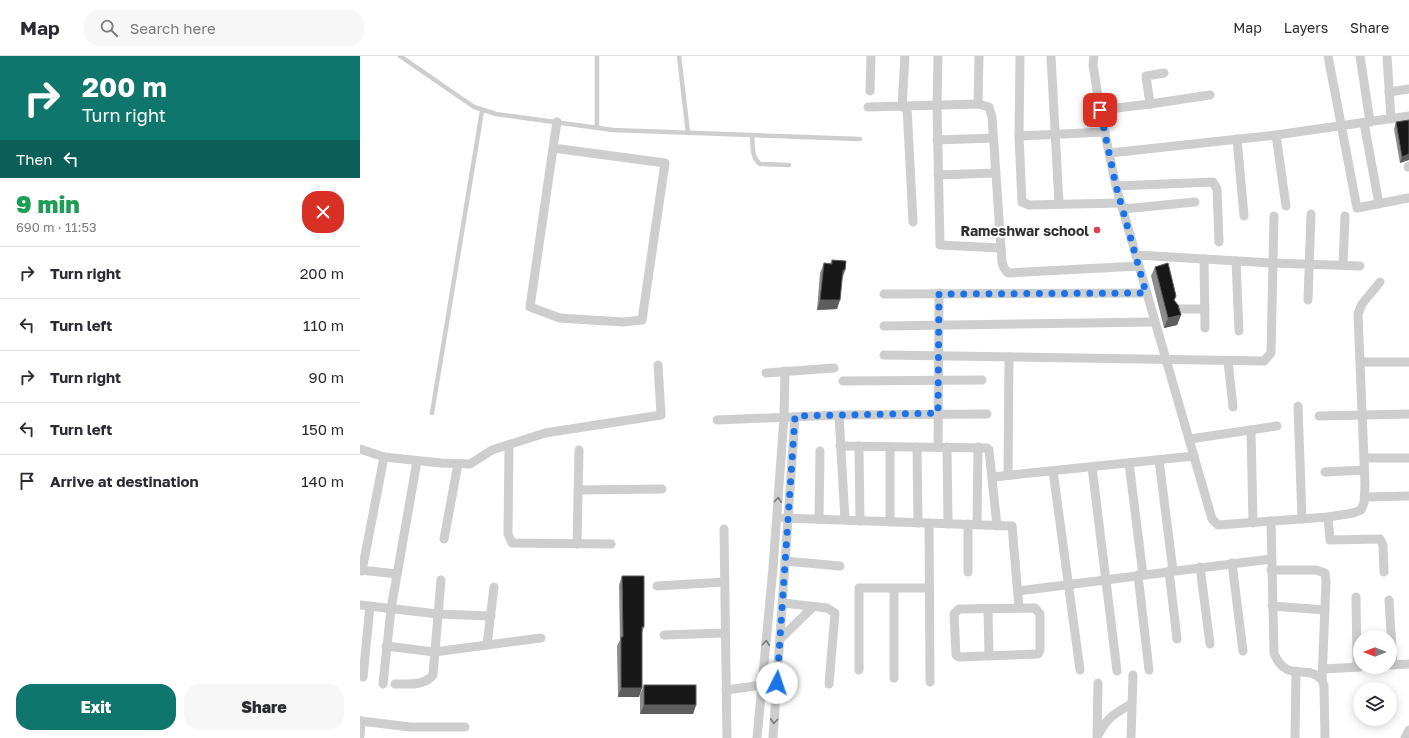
<!DOCTYPE html>
<html lang="en">
<head>
<meta charset="utf-8">
<style>
	:root { --surface:#fff; --page:#f7f7f7; --text:#2b2b33; --muted:#7c7c81; --line:#e1e1e2; --accent:#0f766e }
	body { margin:0; font-family:"Golos Text",sans-serif; background:var(--page); color:var(--text); height:100vh; display:flex; flex-direction:column; font-size:15px; white-space:nowrap }
	* { box-sizing:border-box; margin:0 }
	p { font-size:13px; color:var(--muted) }
	.icon { flex:none; width:22px; height:22px; fill:none; stroke:currentColor; stroke-width:2; stroke-linecap:round; stroke-linejoin:round }
	.map { position:relative; flex:1; overflow:hidden }
	.panel { display:flex; flex-direction:column; background:var(--surface); width:360px }
	.panel>* { flex:none }
	.top-card { background:#0f766e; color:#fff; overflow:hidden }
	.needle { width:26px; rotate:270deg }
	.controls { position:absolute; left:993px; top:574px; display:grid; gap:8px }
	.controls a { display:grid; place-items:center; width:44px; height:44px; border-radius:50%; background:var(--surface); box-shadow:0 2px 10px #0003; font-size:20px }
	.pin { position:absolute; display:grid; place-items:center; width:34px; height:34px; color:#fff; margin:-17px; border-radius:8px; box-shadow:0 2px 6px #0006 }
	.me { position:absolute; width:44px; margin:-22px; rotate:4deg; stroke-linejoin:round; filter:drop-shadow(0 0 3px #0008) }
	.turn { display:flex; align-items:center; gap:14px; height:84px; padding:0 16px; font-size:18px }
	.turn .icon { width:52px; height:52px; stroke-width:2.5 }
	.turn b { display:block; font-size:28px; line-height:34px }
	.then { display:flex; align-items:center; height:38px; padding:0 16px; background:#0003; gap:8px; font-size:15px }
	.round { display:grid; place-items:center; flex:none; width:42px; height:42px; border-radius:16px; background:var(--page) }
	.head { display:flex; align-items:center; justify-content:space-between; height:68px; padding:0 16px }
	h1 { font-size:24px; font-weight:800; line-height:30px; color:#1e9e55 }
	.button { display:flex; gap:8px; margin-top:auto; padding:8px 16px }
	.button a { flex:1; height:46px; border-radius:16px; background:var(--accent); color:#fff; font-size:16px; font-weight:800; line-height:46px; text-align:center }
	.button a+a { background:var(--page); color:var(--text) }
	ul { padding:0; list-style:none }
	li { display:flex; align-items:center; gap:12px; height:52px; padding:0 16px; border-top:1px solid var(--line) }
	li div { flex:1 }
	li b { display:block; font-size:15px }
	li em { font-style:normal }
	header { display:flex; align-items:center; gap:24px; box-sizing:border-box; height:56px; padding:0 20px; background:var(--surface); border-bottom:1px solid var(--line) }
	header strong { font-size:19px }
	nav { display:flex; gap:22px; margin-inline-start:auto; font-size:14px }
	.search { width:280px; height:36px; background:var(--page); display:flex; align-items:center; gap:10px; box-sizing:border-box; padding:0 14px; border-radius:16px; color:var(--muted); font-size:15px }
	main { display:flex; flex:1; min-height:0 }
	.map>svg:first-child { display:block }
</style>
</head>
<body>
<header>
<strong>Map</strong>
<div class="search"><svg class="icon" aria-label="search" viewBox="0 0 24 24"><circle cx="10" cy="10" r="6"/><path d="M15 15l6 6"/></svg>Search here</div>
<nav><a>Map</a><a>Layers</a><a>Share</a></nav>
</header>
<main>
<section class="panel">
<div class="top-card">
<div class="turn"><svg class="icon" aria-label="right" viewBox="0 0 24 24"><path d="M7 20v-9h11M14 6l5 5-5 5"/></svg><div><b>200 m</b>Turn right</div></div>
<div class="then">Then<svg class="icon" aria-label="left" viewBox="0 0 24 24"><path d="M17 20v-9H6M10 6l-5 5 5 5"/></svg></div>
</div>
<div class="head"><div><h1>9 min</h1><p>690 m · 11:53</p></div><a class="round" style="background:#d93025;color:#fff"><svg class="icon" aria-label="close" viewBox="0 0 24 24"><path d="M6 6l12 12M18 6L6 18"/></svg></a></div>
<ul>
<li><svg class="icon" aria-label="right" viewBox="0 0 24 24"><path d="M7 20v-9h11M14 6l5 5-5 5"/></svg><div><b>Turn right</b></div><em>200 m</em></li>
<li><svg class="icon" aria-label="left" viewBox="0 0 24 24"><path d="M17 20v-9H6M10 6l-5 5 5 5"/></svg><div><b>Turn left</b></div><em>110 m</em></li>
<li><svg class="icon" aria-label="right" viewBox="0 0 24 24"><path d="M7 20v-9h11M14 6l5 5-5 5"/></svg><div><b>Turn right</b></div><em>90 m</em></li>
<li><svg class="icon" aria-label="left" viewBox="0 0 24 24"><path d="M17 20v-9H6M10 6l-5 5 5 5"/></svg><div><b>Turn left</b></div><em>150 m</em></li>
<li><svg class="icon" aria-label="arrive" viewBox="0 0 24 24"><path d="M6 21V4h12l-3 4 3 4H6"/></svg><div><b>Arrive at destination</b></div><em>140 m</em></li>
</ul>
<div class="button"><a>Exit</a><a>Share</a></div>
</section>
<div class="map">
<svg width="1049" height="682" viewBox="0 0 1049 682">
	<rect width="100%" height="100%" fill="#fff"/>
	<g fill="none" stroke-linecap="round" stroke-linejoin="round">
		<g stroke="#cecece" stroke-width="4.5">
			<path d="M40,0L114,51L136,58L253,74L500,83"/>
			<path d="M237,0V71"/>
			<path d="M319,0L328,77"/>
			<path d="M392,79C393,88 391,101 400,108L429,109"/>
			<path d="M72,357L122,55"/>
		</g>
		<g stroke="#cecece" stroke-width="9">
			<path d="M578,0L577,50L580,189L641,192"/>
			<path d="M660,0L659,80L662,146L669,149L761,147"/>
			<path d="M691,0L699,148"/>
			<path d="M734,0L733,9L740,54L756,130L852,463L858,469L968,461L993,457L1001,454L1004,447L1005,429L998,258L1002,248L1020,226"/>
			<path d="M968,0L997,152L1048,142"/>
			<path d="M1000,0L1010,66"/>
			<path d="M1027,0L1031,63"/>
			<path d="M510,35L511,0"/>
			<path d="M1029,36L1049,33"/>
			<path d="M618,48L619,0"/>
			<path d="M790,48L850,39"/>
			<path d="M508,51L618,48L629,51L632,61L642,206L644,212L648,217L779,210"/>
			<path d="M542,51L545,0"/>
			<path d="M547,51L553,166"/>
			<path d="M740,54L790,48L786,20L804,17"/>
			<path d="M1004,67L1019,148"/>
			<path d="M916,79L926,150"/>
			<path d="M659,80L745,76"/>
			<path d="M877,83L884,160"/>
			<path d="M577,84L633,82"/>
			<path d="M193,92L305,107L282,264L263,266L200,262L170,251L193,92L197,66"/>
			<path d="M750,97L916,79L1049,60"/>
			<path d="M1048,111L1049,110"/>
			<path d="M578,119L636,117"/>
			<path d="M756,130L853,126L857,133L859,186"/>
			<path d="M763,153L835,146"/>
			<path d="M776,199L913,207L1000,210"/>
			<path d="M844,203L845,272"/>
			<path d="M876,205L879,275"/>
			<path d="M983,209L985,160"/>
			<path d="M524,238L786,237"/>
			<path d="M948,244L951,158"/>
			<path d="M817,253H845"/>
			<path d="M524,270L795,266"/>
			<path d="M524,299L904,305L911,297L914,160"/>
			<path d="M868,305L873,351"/>
			<path d="M1001,306H1049"/>
			<path d="M406,317L474,312"/>
			<path d="M483,325L622,324"/>
			<path d="M938,350L942,463"/>
			<path d="M479,359L485,464"/>
			<path d="M959,360L1049,358"/>
			<path d="M357,364L479,359L627,358"/>
			<path d="M891,374L893,467"/>
			<path d="M830,383L917,370"/>
			<path d="M149,389L148,478L152,487L251,488"/>
			<path d="M480,390L627,392L629,394L637,470"/>
			<path d="M499,390L500,465"/>
			<path d="M530,391V466"/>
			<path d="M557,391L558,467"/>
			<path d="M578,391L579,237"/>
			<path d="M587,391L588,468"/>
			<path d="M0,393L24,401L81,407L110,408L132,394L185,377L301,359L298,309"/>
			<path d="M1004,402H1049"/>
			<path d="M799,404L813,515"/>
			<path d="M769,407L783,519"/>
			<path d="M732,411L757,615"/>
			<path d="M693,415L720,614"/>
			<path d="M965,416L1004,414"/>
			<path d="M648,419L649,301"/>
			<path d="M633,421L834,400"/>
			<path d="M218,434L302,433"/>
			<path d="M1005,441L1049,440"/>
			<path d="M968,461L970,484L1020,483L1023,489L1024,516"/>
			<path d="M424,462L652,470L659,552"/>
			<path d="M459,463L460,395"/>
			<path d="M911,465L914,597C926,628 948,607 962,624L964,630L965,682"/>
			<path d="M569,467L570,626"/>
			<path d="M608,468V516"/>
			<path d="M617,468L618,391"/>
			<path d="M364,473L367,682"/>
			<path d="M84,483L98,408"/>
			<path d="M217,488L219,394"/>
			<path d="M425,505L480,510"/>
			<path d="M872,507L883,595"/>
			<path d="M840,511L850,588"/>
			<path d="M0,514L37,518"/>
			<path d="M911,514H956L965,517L966,526L962,624"/>
			<path d="M2,515L24,401"/>
			<path d="M809,515L817,583"/>
			<path d="M778,519L789,614"/>
			<path d="M297,530L364,526"/>
			<path d="M534,533V622"/>
			<path d="M658,535L911,503"/>
			<path d="M996,541L997,611"/>
			<path d="M1029,544L1033,609"/>
			<path d="M423,547L467,552L475,557L469,628"/>
			<path d="M0,549L78,558L131,560"/>
			<path d="M912,550L965,554"/>
			<path d="M675,552L680,558V594L678,598L599,601L596,599L594,558L599,553Z"/>
			<path d="M628,553L629,600"/>
			<path d="M304,579L365,577"/>
			<path d="M421,582L453,551"/>
			<path d="M127,589L134,531"/>
			<path d="M26,590L74,596L181,582"/>
			<path d="M1030,609L1049,608"/>
			<path d="M963,613L1000,611"/>
			<path d="M499,614V532H569"/>
			<path d="M3,621L10,550"/>
			<path d="M23,628L31,553L57,405"/>
			<path d="M35,628C47,628 65,630 73,619L81,524"/>
			<path d="M366,634L417,627"/>
			<path d="M0,665L50,671H105"/>
			<path d="M739,678C746,662 757,656 771,648"/>
			<path d="M0,680L1,665"/>
			<path d="M397,682L413,512L424,361L425,315"/>
			<path d="M413,682L435,361"/>
			<path d="M737,682L738,627"/>
			<path d="M771,682L773,619"/>
			<path d="M935,682L936,615"/>
			<path d="M1045,682L1049,674"/>
		</g>
	</g>
	<g fill="#8c8c8c">
		<path d="M1036,66L1048,104L1040,107L1034,73Z"/>
		<path d="M472,204L485,214L482,222L477,253L457,254L460,217L464,207L470,208Z"/>
		<path d="M795,211L814,244L821,259L817,269L804,272L791,220Z"/>
		<path d="M262,520L284,571L282,577L279,641H258L257,590L260,584L259,529Z"/>
		<path d="M284,629L336,649L333,658H280V638Z"/>
	</g>
	<g fill="#5d5d5d">
		<path d="M1049,98V104L1040,107L1042,101Z"/>
		<path d="M483,214H485L482,223Z"/>
		<path d="M460,244H480L477,253L457,254Z"/>
		<path d="M821,259L817,269L804,272L808,262Z"/>
		<path d="M261,632H282L279,641H258Z"/>
		<path d="M284,649H336L333,658H280Z"/>
	</g>
	<g fill="#181818" stroke="#5d5d5d">
		<path d="M1049,64V98L1042,101L1036,66Z"/>
		<path d="M472,204L486,205L485,214H483L480,244H460L464,207L472,208Z"/>
		<path d="M808,207L816,240L814,244L818,249L821,259L808,262L795,211Z"/>
		<path d="M262,520H284V571H282V632H261V581H263Z"/>
		<rect x="284" y="629" width="52" height="20"/>
	</g>
	<defs><path id="oneway-chevron" d="M-2-3.5L2.5 0L-2 3.5" fill="none" stroke-width="1.6" stroke-linecap="round" stroke-linejoin="round"/></defs>
	<g stroke="#787878">
		<use href="#oneway-chevron" transform="translate(418 444) rotate(-86)"/>
		<use href="#oneway-chevron" transform="translate(406 587) rotate(-85)"/>
		<use href="#oneway-chevron" transform="translate(414 665) rotate(94)"/>
	</g>
	<g fill="none" stroke-linecap="round" stroke-linejoin="round">
		<path stroke="#1a73e8" stroke-width="7" stroke-dasharray="0 12.6" d="M417,627L435,360L578,357L579,238L786,237L756,130L740,54"/>
	</g>
	<circle fill="#e13b4c" stroke="#fff" stroke-width="1.5" cx="737" cy="174" r="4"/>
	<g text-anchor="middle" dominant-baseline="central" stroke-width="4" stroke-linejoin="round" paint-order="stroke">
		<g font-size="14" font-weight="bold" fill="#313131" stroke="#fff" text-anchor="end">
			<text x="729" y="174">Rameshwar school</text>
		</g>
	</g>
</svg>
<div class="controls">
<a><svg class="needle" viewBox="-14 -14 28 28"><path d="M0-13l5 13h-10z" fill="#e53935"/><path d="M0 13l5-13h-10z" fill="#7c7c81"/></svg></a>
<a><svg class="icon" aria-label="layers" viewBox="0 0 24 24"><path d="M12 4l9 5-9 5-9-5zM3 14l9 5 9-5"/></svg></a>
</div>
<div class="pin" style="left:740px;top:54px;background:#d93025"><svg class="icon" aria-label="arrive" viewBox="0 0 24 24"><path d="M6 21V4h12l-3 4 3 4H6"/></svg></div>
<svg class="me" style="left:417px;top:627px" viewBox="-20 -20 40 40"><circle r="19" fill="#fff"/><path d="M0-13L10 11 0 6-10 11z" fill="#1a73e8"/></svg>
</div>
</main>
</body>
</html>
